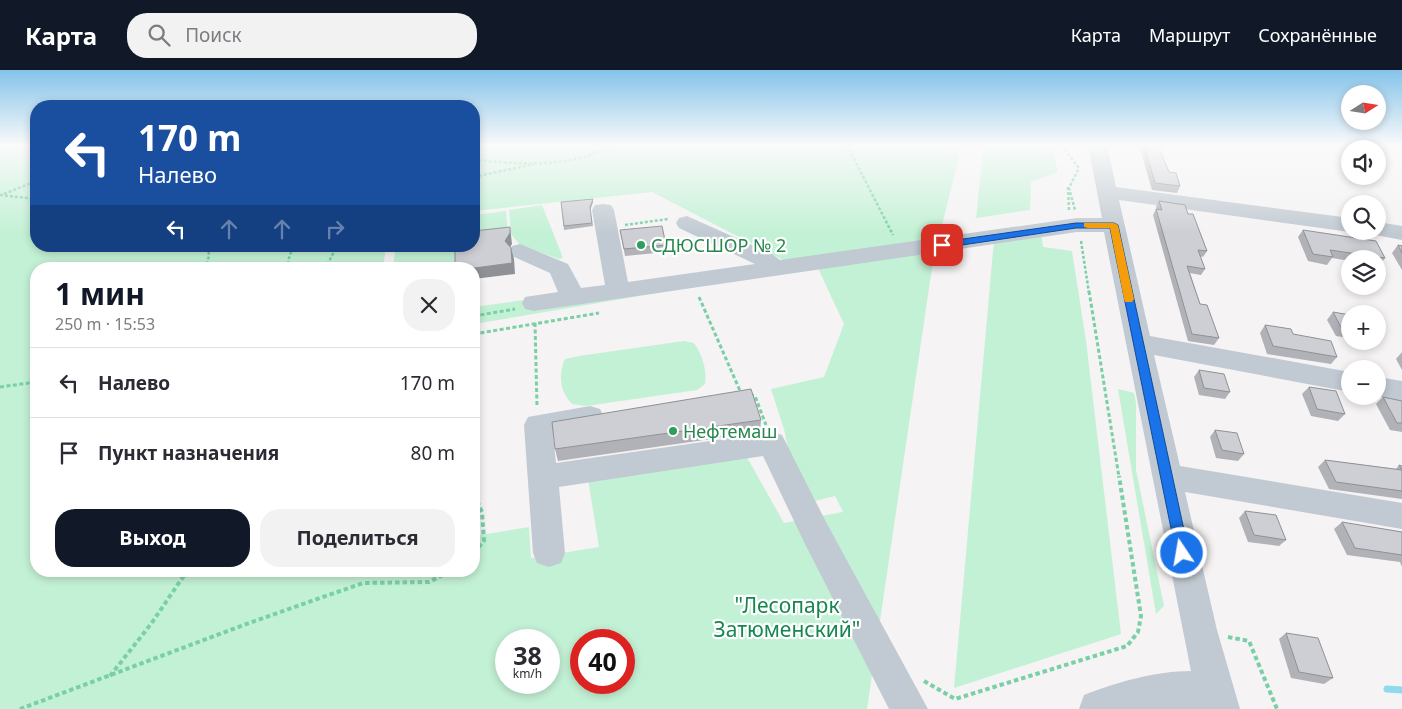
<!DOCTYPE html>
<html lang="ru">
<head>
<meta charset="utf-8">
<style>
	:root { --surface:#fff; --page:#f2f2f3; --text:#2b2b33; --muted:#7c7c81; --line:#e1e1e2; --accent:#111827 }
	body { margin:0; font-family:"Noto Sans",sans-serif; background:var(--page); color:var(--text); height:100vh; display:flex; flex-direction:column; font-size:19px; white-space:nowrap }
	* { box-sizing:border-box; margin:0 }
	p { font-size:16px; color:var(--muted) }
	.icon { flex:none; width:28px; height:28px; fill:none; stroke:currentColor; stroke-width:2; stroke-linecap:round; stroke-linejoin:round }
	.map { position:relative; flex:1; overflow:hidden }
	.panel { position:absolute; left:30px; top:192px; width:450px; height:315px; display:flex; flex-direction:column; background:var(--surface); border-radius:20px; box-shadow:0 2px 8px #0003 }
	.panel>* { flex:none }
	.hud { position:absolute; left:30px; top:30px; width:450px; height:152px; border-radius:20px; box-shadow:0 2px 8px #0003; background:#1a4fa0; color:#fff; overflow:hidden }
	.needle { width:32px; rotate:78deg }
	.controls { position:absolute; left:1341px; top:15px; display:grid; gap:10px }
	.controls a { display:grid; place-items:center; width:45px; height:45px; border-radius:50%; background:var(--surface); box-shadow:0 2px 8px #0003; font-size:25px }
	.speed { position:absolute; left:495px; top:559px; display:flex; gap:10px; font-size:25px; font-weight:700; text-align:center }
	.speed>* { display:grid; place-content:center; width:65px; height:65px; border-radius:50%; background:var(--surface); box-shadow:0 2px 8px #0003; line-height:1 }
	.speed small { font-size:12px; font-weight:400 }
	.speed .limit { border:8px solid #d22; background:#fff; color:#111 }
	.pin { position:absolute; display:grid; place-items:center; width:42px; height:42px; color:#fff; margin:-21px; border-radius:10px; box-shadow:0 2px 8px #0006 }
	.me { position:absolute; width:55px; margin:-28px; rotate:348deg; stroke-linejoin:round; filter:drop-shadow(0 0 4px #0008) }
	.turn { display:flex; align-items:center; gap:18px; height:105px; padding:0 25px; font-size:22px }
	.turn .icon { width:65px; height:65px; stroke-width:2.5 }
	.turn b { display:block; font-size:35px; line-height:42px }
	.lanes { display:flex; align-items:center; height:48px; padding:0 25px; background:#0003; justify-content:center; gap:25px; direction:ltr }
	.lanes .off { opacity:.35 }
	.round { display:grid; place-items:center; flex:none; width:52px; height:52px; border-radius:20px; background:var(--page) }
	.overview { display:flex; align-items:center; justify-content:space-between; height:85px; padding:0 25px }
	h1 { font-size:30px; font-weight:700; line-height:38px; color:var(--accent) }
	.action { display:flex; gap:10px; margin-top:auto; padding:10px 25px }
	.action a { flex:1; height:58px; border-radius:20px; background:var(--accent); color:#fff; font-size:20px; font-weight:700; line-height:58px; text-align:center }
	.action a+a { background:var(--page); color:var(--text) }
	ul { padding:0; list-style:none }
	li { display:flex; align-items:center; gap:15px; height:70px; padding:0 25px; border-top:1px solid var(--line) }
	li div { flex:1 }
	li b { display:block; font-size:19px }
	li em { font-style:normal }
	header { display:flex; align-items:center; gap:30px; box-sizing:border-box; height:70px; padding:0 25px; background:var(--accent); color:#fff }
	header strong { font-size:24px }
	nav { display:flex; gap:28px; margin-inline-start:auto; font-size:18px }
	.search { width:350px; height:45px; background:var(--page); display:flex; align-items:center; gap:12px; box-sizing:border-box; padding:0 18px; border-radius:20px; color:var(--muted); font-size:19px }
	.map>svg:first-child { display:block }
</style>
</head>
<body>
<header>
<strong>Карта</strong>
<div class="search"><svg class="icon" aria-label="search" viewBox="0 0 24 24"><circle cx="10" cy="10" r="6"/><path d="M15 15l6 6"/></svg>Поиск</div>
<nav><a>Карта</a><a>Маршрут</a><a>Сохранённые</a></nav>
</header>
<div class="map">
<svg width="1402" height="639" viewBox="0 0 1402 639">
	<rect width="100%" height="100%" fill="#f5f3f3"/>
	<g fill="#c3f1d5" fill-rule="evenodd">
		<path d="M0,75H36V176H386L383,199H36V501H474V464L475,466L529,457L531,488L599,477L588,409L745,384L784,453L843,442L835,426L811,432L789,384L784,359L771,319L824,307L844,254L817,196L474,254V237L789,193L652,122L474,141V75H962L933,191L867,639H0ZM506,570H549V612H506ZM581,570H624V612H581Z"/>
		<path d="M984,75H1052L1058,102L1031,112L1030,140L976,148Z"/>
		<path d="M542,135L563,188L559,189L520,175L511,164L509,140Z"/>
		<path d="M506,141L508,165L474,166V145Z"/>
		<path d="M1041,163L1043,177L1072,181L1086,271L1121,564L954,618L994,170Z"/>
		<path d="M430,176H456V199H393L395,181Z"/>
		<path d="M684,271L694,273C702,285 707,299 705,314L697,320L586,336L572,334C560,322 558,305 565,289L579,286Z"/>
		<path d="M1118,319L1134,323L1136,333V400L1164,536L1156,544Z"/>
	</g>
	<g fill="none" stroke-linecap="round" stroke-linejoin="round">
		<path stroke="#90daee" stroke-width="7" d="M1387,619L1402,620"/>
		<g stroke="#7ad0a6" stroke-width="2.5" stroke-dasharray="3 2" stroke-linecap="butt">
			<path d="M836,75L850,82"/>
			<path d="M847,75L893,165"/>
			<path d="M1064,75V79L1079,98L1069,118L1075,140"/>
			<path d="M474,90C519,94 572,99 612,75"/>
			<path d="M474,107L534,94"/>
			<path d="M1068,117L1069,141"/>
			<path d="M4,124L36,111"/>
			<path d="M0,125L36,129"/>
			<path d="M625,155L668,149"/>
			<path d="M1081,171L1089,223"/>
			<path d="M205,199L209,186L208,176"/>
			<path d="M289,199L288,191L293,176"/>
			<path d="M325,199L337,176"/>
		</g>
		<g stroke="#7ad0a6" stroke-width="3" stroke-dasharray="4 2.5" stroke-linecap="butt">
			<path d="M1089,221L1119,407"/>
			<path d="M699,227L741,323"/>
			<path d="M474,246L515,239"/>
			<path d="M535,253L537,337"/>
			<path d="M474,264L599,243"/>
			<path d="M0,317L36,312"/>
			<path d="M750,325L755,326L766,355"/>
		</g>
		<g stroke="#7ad0a6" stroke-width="4" stroke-dasharray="4.5 3" stroke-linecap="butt">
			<path d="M474,424L482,442L484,471L474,482"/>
			<path d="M1228,567L1249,571L1277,639"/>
			<path d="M110,606L151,554L187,501"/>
			<path d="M924,611L955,629L1127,576L1138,562L1141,546L1119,406"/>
			<path d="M20,639L249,553L363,513L429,512L451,501"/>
		</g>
		<g fill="#c1cad2" fill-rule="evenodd">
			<path d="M1088,75H1107L1116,117L1350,148V162L1119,130L1150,266L1350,302V322L1154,285L1180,396L1402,433V459L1185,422L1217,560L1240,639H1079L1084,625C1117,612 1156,601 1191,601L1104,162H1077L534,241L525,239L522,233L525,227L558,222L550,203L512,186L509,181L512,176L520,174L568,194L581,218L605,215L592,140L595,135L603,134L611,135L614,140L628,212L755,194L679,158L676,153L679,148L687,146L772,184L780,190L1077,148H1102Z"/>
			<path d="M1378,152L1402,156V170L1370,164L1368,161H1378Z"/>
			<path d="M1378,307L1402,311V331L1376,326H1378Z"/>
			<path d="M590,336L600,339L604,347L600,355L553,364L556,393L772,362L782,365L826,452L928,639H889L804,472L763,386L559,417L565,483L561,493L549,497L537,493L533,483L524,355L528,347Z"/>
		</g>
	</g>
	<g fill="#b0b2b7">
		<path d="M1139,75H1158L1169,102L1180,116L1177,123L1152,120Z"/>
		<path d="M593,129V132L590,140L593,156L564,160L561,132Z"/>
		<path d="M1159,131L1188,144L1207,181L1203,187L1200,186L1205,199L1201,205L1190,203L1200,234L1219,268L1214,275L1188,271L1153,145L1156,139L1157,140L1156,137Z"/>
		<path d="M620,160L666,175V182L625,186Z"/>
		<path d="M1303,160L1385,188L1380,195H1378V189H1350V191L1332,188L1327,195L1308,191L1298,167Z"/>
		<path d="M1398,175L1402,176V200L1392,183Z"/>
		<path d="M1333,242L1350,245V268L1336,266L1327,250Z"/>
		<path d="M1265,255L1293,264L1337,287L1331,294L1267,284L1260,263Z"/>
		<path d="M1402,282V300L1396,289Z"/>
		<path d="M1199,300L1230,322L1225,329L1199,325L1194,307Z"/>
		<path d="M1309,317L1345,344L1338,351L1311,346L1302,324Z"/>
		<path d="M1383,327L1402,331V362L1390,360L1376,334Z"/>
		<path d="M761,350L760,362L558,391L555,379Z"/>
		<path d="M1215,360L1244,384L1238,391L1216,388L1210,367Z"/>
		<path d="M1325,390L1396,399L1399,395L1402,396V429L1329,419L1318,397Z"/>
		<path d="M1245,441L1286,470L1279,476L1248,472L1239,448Z"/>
		<path d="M1342,452L1402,462V497L1400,492L1347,485L1334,459Z"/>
		<path d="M1286,563L1333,608L1324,614L1291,608L1279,569Z"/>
	</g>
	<g fill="#909195">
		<path d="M593,129V132L590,140V137Z"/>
		<path d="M510,157L512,174L507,182L505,171Z"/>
		<path d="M511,178L514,189L515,204L474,209V199H467Z"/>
	</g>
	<g fill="#cdcfd5" stroke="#909195">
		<path d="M1144,75H1158L1169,102L1176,103L1180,116L1155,113Z"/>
		<path d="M593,129L590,137L592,153L564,156L561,132Z"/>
		<path d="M1159,131L1185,135L1188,144H1193L1207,181L1198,180L1205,199L1187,196L1200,234L1207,235L1219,268L1192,264L1156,139L1162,140Z"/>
		<path d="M662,156L666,175L624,179L620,160Z"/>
		<path d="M510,157V163L505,171L511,178L512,193L467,199H455V176H474V161Z"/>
		<path d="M1303,160L1376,171L1385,188L1330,180L1333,187L1313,184Z"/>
		<path d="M1398,175L1402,176V183Z"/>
		<path d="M1333,242L1350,245V260L1342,259Z"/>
		<path d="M1265,255L1291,259L1293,264L1331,271L1337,287L1273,276Z"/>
		<path d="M1199,300L1224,304L1230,322L1204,318Z"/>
		<path d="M1309,317L1336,321L1345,344L1317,339Z"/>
		<path d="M751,319L761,350L555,379L552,352Z"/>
		<path d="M1383,327L1402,331V353H1397Z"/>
		<path d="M1215,360L1237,363L1244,384L1222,380Z"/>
		<path d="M1325,390L1402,400L1399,395L1402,396V421L1336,412Z"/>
		<path d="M1245,441L1276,445L1286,470L1254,465Z"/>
		<path d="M1342,452L1402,462V485L1355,478Z"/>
		<path d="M1286,563L1318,568L1333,608L1299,602Z"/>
	</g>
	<linearGradient id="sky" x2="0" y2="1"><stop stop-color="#85c3ea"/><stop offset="0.46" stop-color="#fafafa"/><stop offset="1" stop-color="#fafafa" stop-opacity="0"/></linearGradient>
	<rect width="1402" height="164" fill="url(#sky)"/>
	<path fill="#1a73e8" stroke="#114b97" d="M1076,153H1114L1118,155L1189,483L1187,487L1182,489L1178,487L1176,483L1110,158H1076L942,178L937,175L942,172Z"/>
	<path fill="#f59e0b" d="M1084,153H1114L1118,155L1134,229L1132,232H1125L1124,229L1110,158H1088L1084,157Z"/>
	<g fill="#2e9e5b" stroke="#fff" stroke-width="2">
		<circle cx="641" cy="175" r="5"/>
		<circle cx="673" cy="361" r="5"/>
	</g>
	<g text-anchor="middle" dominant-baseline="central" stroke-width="4.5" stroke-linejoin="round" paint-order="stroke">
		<g font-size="18" fill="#27864d" stroke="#fff" text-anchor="start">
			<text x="651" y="175">СДЮСШОР № 2</text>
			<text x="683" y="361">Нефтемаш</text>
		</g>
		<g font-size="21" fill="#17864f" stroke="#fff">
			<text x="787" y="535">"Лесопарк<tspan x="787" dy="24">Затюменский"</tspan></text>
		</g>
	</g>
</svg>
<div class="controls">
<a><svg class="needle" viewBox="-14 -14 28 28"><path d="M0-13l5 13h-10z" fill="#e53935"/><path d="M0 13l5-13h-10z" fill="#7c7c81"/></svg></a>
<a><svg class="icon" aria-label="sound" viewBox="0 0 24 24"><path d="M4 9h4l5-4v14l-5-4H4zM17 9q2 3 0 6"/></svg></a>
<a><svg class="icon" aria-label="search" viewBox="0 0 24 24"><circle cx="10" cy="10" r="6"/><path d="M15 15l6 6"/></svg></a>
<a><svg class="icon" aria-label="layers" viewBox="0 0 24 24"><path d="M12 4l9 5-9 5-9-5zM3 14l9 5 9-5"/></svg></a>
<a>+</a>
<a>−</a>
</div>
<div class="speed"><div>38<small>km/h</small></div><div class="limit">40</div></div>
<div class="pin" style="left:942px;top:175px;background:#d93025"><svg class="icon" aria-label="arrive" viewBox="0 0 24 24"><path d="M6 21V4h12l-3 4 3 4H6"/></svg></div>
<svg class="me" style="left:1182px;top:483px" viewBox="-20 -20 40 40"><circle r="17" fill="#1a73e8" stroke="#fff" stroke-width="3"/><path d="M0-11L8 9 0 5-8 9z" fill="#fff"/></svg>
<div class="hud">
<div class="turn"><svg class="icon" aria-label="left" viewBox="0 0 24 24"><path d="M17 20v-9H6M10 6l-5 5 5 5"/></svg><div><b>170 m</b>Налево</div></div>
<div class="lanes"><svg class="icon" aria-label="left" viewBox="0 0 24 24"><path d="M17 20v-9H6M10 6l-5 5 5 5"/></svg><svg class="icon off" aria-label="ahead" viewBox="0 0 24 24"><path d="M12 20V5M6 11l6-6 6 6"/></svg><svg class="icon off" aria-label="ahead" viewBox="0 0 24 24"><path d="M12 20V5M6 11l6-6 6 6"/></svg><svg class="icon off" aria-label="right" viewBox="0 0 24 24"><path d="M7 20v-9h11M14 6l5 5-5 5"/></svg></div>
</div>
<section class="panel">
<div class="overview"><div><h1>1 мин</h1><p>250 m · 15:53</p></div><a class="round"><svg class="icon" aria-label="close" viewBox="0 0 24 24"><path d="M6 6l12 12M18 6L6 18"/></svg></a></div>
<ul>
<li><svg class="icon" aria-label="left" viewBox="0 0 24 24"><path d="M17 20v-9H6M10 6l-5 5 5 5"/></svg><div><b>Налево</b></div><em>170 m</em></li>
<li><svg class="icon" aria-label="arrive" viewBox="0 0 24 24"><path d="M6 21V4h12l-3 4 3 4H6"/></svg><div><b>Пункт назначения</b></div><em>80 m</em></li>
</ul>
<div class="action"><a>Выход</a><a>Поделиться</a></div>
</section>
</div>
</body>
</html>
